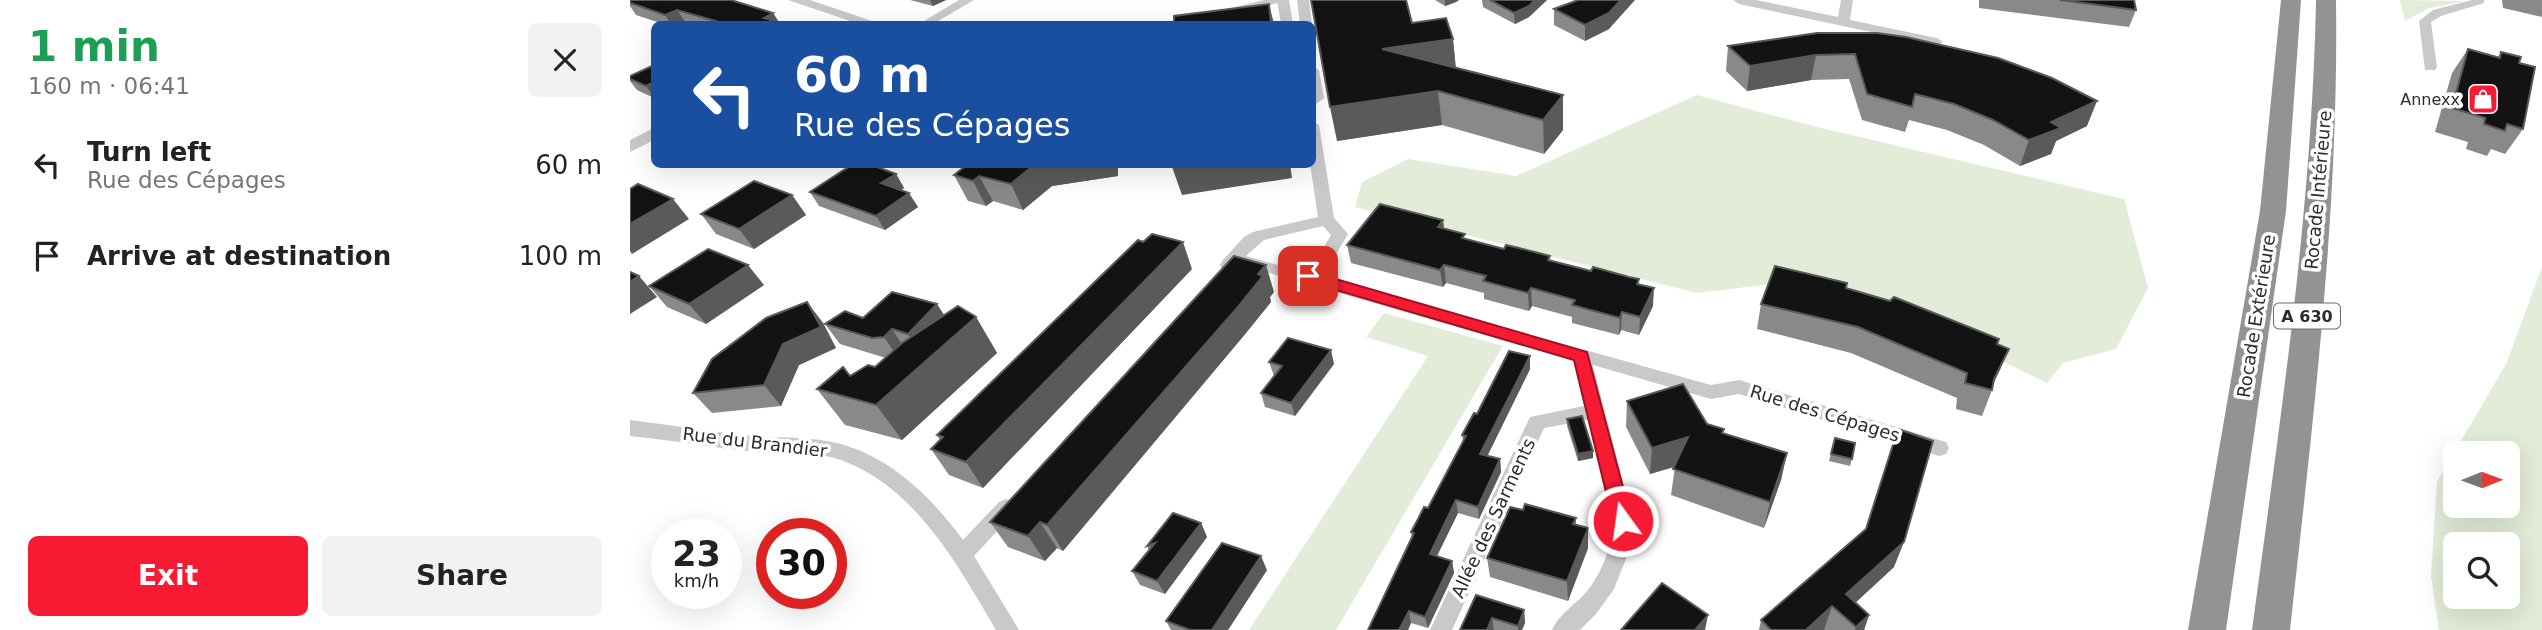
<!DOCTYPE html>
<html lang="en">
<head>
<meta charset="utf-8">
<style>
	:root { --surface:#fff; --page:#f2f2f2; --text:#222; --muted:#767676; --accent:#f61b33 }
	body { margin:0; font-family:"DejaVu Sans",sans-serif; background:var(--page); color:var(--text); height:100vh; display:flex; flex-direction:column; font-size:26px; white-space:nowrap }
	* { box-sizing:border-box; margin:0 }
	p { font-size:23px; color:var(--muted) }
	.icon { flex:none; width:38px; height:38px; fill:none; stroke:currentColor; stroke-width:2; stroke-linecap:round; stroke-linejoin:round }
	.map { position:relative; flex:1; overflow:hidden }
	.sheet { display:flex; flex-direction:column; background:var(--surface); width:630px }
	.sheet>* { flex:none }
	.hud { position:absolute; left:21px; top:21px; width:665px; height:147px; border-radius:10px; box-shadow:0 7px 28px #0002; background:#1a4fa0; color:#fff; overflow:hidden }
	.needle { width:46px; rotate:89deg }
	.tools { position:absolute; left:1813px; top:441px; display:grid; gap:14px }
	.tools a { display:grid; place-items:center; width:77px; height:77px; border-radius:10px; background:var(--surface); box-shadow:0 7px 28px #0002; font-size:35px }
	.speed { position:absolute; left:21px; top:518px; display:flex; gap:14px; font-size:35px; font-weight:700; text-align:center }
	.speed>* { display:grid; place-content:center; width:91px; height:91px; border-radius:50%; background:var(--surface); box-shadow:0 7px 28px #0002; line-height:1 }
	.speed small { font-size:18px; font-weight:400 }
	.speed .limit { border:10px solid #d22; background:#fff; color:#111 }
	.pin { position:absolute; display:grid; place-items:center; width:60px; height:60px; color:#fff; margin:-30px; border-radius:14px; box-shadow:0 4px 10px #0006 }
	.me { position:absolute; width:77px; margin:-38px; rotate:346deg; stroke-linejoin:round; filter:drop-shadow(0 0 5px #0008) }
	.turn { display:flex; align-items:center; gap:24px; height:147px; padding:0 28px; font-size:32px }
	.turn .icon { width:91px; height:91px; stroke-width:2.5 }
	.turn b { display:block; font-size:49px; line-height:60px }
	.round { display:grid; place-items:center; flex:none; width:74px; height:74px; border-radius:10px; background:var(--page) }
	.summary { display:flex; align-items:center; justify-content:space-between; height:119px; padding:0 28px }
	h1 { font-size:42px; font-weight:600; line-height:52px; color:#1e9e55 }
	.button { display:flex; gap:14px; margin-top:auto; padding:14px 28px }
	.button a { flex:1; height:80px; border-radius:10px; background:var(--accent); color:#fff; font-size:28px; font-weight:600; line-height:80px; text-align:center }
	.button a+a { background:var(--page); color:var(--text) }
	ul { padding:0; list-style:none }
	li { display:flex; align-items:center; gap:21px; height:91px; padding:0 28px }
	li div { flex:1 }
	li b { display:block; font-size:26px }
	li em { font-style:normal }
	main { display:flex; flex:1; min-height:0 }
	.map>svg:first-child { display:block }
</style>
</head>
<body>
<main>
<section class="sheet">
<div class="summary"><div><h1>1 min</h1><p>160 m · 06:41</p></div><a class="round"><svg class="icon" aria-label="close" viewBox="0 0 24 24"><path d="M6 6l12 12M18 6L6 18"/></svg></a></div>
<ul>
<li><svg class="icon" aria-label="left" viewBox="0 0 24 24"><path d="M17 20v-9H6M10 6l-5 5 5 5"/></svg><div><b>Turn left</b><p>Rue des Cépages</p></div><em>60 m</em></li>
<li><svg class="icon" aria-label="arrive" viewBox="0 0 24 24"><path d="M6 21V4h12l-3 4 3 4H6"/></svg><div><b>Arrive at destination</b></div><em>100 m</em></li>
</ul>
<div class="button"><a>Exit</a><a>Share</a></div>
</section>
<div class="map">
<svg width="1912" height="630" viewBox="0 0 1912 630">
	<rect width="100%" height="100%" fill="#fff"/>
	<g fill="#e3ecd8" fill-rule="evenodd">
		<path d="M1770,0L1836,1L1799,8L1775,21Z"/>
		<path d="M1067,95L1187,127L1494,199L1518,288L1486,349L1433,363L1417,383L1199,277L1067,293L725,207L732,182L778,159L886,176Z"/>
		<path d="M1912,267V630H1809L1801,576L1807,482L1876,364ZM1825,453H1878V506H1825ZM1825,544H1878V597H1825Z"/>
		<path d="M754,313L873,346L706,630H619L798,356L736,337Z"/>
	</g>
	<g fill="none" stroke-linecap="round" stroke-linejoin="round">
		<g fill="#c9c9c9" fill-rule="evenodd">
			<path d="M329,0H344L303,24H289Z"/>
			<path d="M647,0H659L663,24H651Z"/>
			<path d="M667,0H679L682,24H670Z"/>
			<path d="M1103,0H1126L1208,17L1211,0H1223L1220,20L1307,38L1313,42L1307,46L1109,4Z"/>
			<path d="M1842,0H1854V3L1811,16L1801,22L1807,67L1805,70H1795L1789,21L1803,10Z"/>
			<path d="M682,66L689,70L694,98L682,107Z"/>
			<path d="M682,121L689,125L704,218L718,234L701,263L689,276L1081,385L1109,380L1309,440L1316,442L1319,448L1316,454L1309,456L1109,394L1081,399L963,365L1003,521L998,554L984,589L966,614L950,630H922C929,613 950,602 961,586C973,569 984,542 982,520C979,488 965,451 958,420L914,428L822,630H800L900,417L954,406L943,360L608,264L604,269H592L590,265L592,261L614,237L623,232L688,217L680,164ZM693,226L701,235L689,255L673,272L616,256L634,240Z"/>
			<path d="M0,420C41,425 82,432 123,436C147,438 173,437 197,441C255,451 299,494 333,540L369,502L376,499L383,502L386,508L383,514L344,556L389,630H366C329,567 287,490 216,462C189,450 156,455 127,452C84,448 42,440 0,436Z"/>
		</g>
		<g fill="#c9c9c9" fill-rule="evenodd">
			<path d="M158,0H180L251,24H229Z"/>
			<path d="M634,0H659L569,24H544L547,21Z"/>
			<path d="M24,128V140L0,152V140Z"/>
		</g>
		<g fill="#939393" fill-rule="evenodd">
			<path d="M1651,0H1671L1656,211L1596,630H1558L1630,211Z"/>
			<path d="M1686,0H1706C1709,212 1683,420 1660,630H1622C1650,420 1682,212 1686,0Z"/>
		</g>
	</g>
	<g fill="#898989">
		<path d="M0,0L143,13L150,24H62L56,23L52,24H33L6,15L0,6Z"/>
		<path d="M280,0H316L303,6Z"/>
		<path d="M805,0H829L826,2L815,6Z"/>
		<path d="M852,0H917L899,17L885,24L853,7Z"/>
		<path d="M1349,0H1504L1506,10L1499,27L1349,8Z"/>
		<path d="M1872,0H1912V17L1873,8Z"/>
		<path d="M924,9L979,29L955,41L924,25Z"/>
		<path d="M782,23L823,39L826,68L933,95V130L914,154L812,125L707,141Z"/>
		<path d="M1187,33L1457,126L1426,141L1421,154L1390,166L1354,145L1317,130L1279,120L1275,132L1232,120L1219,79L1181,80L1117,91L1096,71L1098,46Z"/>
		<path d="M1838,49L1868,57L1871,52L1889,63L1893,129L1875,154L1861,149L1857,156L1836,149L1838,142L1805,132L1822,73Z"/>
		<path d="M24,65V98L7,90L0,81V76Z"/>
		<path d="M338,164H488V176L422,186L393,210L363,201L356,206L338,201L324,175Z"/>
		<path d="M266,174L274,188L271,190L288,207L255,230L189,206L180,192Z"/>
		<path d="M162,195L176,215L124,249L86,234L71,214Z"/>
		<path d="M813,220L814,229L836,239L874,249L920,256V261L961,271L1009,279V284L1023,306L1009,335L991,330L989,335L942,323V317L902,306L899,311L854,299V293L816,283L813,287L721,263L717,245Z"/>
		<path d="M562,269L353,488L319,475L301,449L310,440L307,435Z"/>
		<path d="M134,285L76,324L37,307L19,286Z"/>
		<path d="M1216,288L1379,349L1363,384L1362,390L1352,416L1326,409L1327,398L1221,353L1127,329L1131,304Z"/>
		<path d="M644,292L640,297L641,302L616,333L433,551L427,548L415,561L378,547L360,522Z"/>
		<path d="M177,302L193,323L206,348L169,365L151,406L82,413L63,393Z"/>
		<path d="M314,315L346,317L367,353L272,440L215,425L187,389L245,367L256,358L210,344L195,324L233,318Z"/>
		<path d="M639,362L704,364L665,416L635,407L631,393L644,376Z"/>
		<path d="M900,369L857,456L870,459L871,472L849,519L828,513L807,556L822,561L824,573L798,628L781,623L778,630L782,537L781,532L798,508L833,441L832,435L847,414Z"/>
		<path d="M997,401L1094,429L1093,433L1157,453L1151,480L1134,528L1041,495L1045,467L1020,474L996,427Z"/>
		<path d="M937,419L963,458L948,461L937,426Z"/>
		<path d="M1205,438L1222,459L1220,466L1199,461Z"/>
		<path d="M893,510L946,518V525L958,528V548L938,601L860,577L857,558Z"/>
		<path d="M571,523L577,537L535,594L510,585L502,571L519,550L517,546Z"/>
		<path d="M1264,567L1225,603L1239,615L1234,630H1129L1131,620Z"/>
		<path d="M637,570L598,630H541L536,621Z"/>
		<path d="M846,595L894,610L895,623L892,630H830Z"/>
	</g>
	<g fill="#5a5a5a">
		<path d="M300,0H316L303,6Z"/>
		<path d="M815,0H829L826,2L815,6Z"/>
		<path d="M905,0H917L899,17L885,24L884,13Z"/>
		<path d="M991,0H1005L979,29L955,41V25Z"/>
		<path d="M639,4L644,24H630Z"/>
		<path d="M47,10L56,23L52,24H41L35,15Z"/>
		<path d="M143,13L150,24H138L134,18Z"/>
		<path d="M823,39L826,72L752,49Z"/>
		<path d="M1186,55L1181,80L1117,91L1120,66Z"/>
		<path d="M24,82V97L16,86Z"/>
		<path d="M808,91L812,125L707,141L700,107Z"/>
		<path d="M933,95V130L914,154L913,120Z"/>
		<path d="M1467,101L1457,126L1426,141L1421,154L1390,166L1399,140L1421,122Z"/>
		<path d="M405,164H488V176L422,186L393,210L381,184Z"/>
		<path d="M541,164H660L662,178L552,195Z"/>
		<path d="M266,174L274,188L260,198L251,183Z"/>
		<path d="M349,176L363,201L356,206L343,181Z"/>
		<path d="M279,193L288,207L255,230L246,216Z"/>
		<path d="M162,195L176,215L124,249L109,229Z"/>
		<path d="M43,199L59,219L2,254L0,251V224Z"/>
		<path d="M813,220L815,238L808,227Z"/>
		<path d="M553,242L562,269L353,488L336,462Z"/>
		<path d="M118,265L134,285L76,324L59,304Z"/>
		<path d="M636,265L644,292L640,297L641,302L616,333L433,551L417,525Z"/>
		<path d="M814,265L816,283L813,287L810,270Z"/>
		<path d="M9,276L27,297L0,314V282Z"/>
		<path d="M901,288L902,306L899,311L898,293Z"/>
		<path d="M1024,288L1023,306L1009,335L1010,317Z"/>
		<path d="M177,302L193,323L206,348L169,365L151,406L134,385L153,344Z"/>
		<path d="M307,304L320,324L291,354L278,334Z"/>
		<path d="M992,312L991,330L989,335L990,318Z"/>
		<path d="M346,317L367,353L272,440L246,405Z"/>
		<path d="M262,329L275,349L268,357L254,337Z"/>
		<path d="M1379,349L1368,374L1360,390L1364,379Z"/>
		<path d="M701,350L704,364L665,416L661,403Z"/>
		<path d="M900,356V369L852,467L850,454Z"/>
		<path d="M1058,437L1055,463L1020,474L1022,448Z"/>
		<path d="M963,451V458L948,461V454Z"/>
		<path d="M1157,453L1151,480L1134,528L1140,502Z"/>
		<path d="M870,459L871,472L849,519L848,507Z"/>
		<path d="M826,500L828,513L802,566L800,554Z"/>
		<path d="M410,522L427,548L415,561L398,536Z"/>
		<path d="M571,523L577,537L535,594L527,581Z"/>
		<path d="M958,528V548L938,601L937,581Z"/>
		<path d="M1274,542L1264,567L1212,615L1216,594Z"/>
		<path d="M631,556L637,570L598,630H582Z"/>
		<path d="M822,561L824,573L798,628L795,617Z"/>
		<path d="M1202,606L1194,630H1176Z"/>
		<path d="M894,610L895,623L892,630H888V626Z"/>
		<path d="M779,611L781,623L778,630H769Z"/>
		<path d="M1078,615L1075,630H1065Z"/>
		<path d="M1239,615L1234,630H1225L1226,627Z"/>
		<path d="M862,618L864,630H857Z"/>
	</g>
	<g fill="#131313" stroke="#5a5a5a" stroke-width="2">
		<path d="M0,0H101L143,13L134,18L145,21L138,24H96L47,10L35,15L0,3Z"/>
		<path d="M681,0H776L782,23L816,18L823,39L752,49L933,95L913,120L808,91L700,107Z"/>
		<path d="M860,0H905L899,6L884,13Z"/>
		<path d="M948,0H991L979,13L955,25L924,9Z"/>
		<path d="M1430,0H1504L1506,10Z"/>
		<path d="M639,4L641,23L630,24H544V16Z"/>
		<path d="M1187,33H1247L1276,37L1368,58L1422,78L1467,101L1421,122L1431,128L1399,140L1363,120L1324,104L1285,94L1282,107L1237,94L1225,54L1186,55L1120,66L1098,46Z"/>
		<path d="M1838,49L1870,58L1871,52L1891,57L1889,63L1905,67L1893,129L1877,124L1875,131L1854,124L1855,118L1822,108Z"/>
		<path d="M24,65V82L16,86L0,79V76Z"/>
		<path d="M223,164H239L266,174L251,183L279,193L246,216L180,192Z"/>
		<path d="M338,164H405L381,184L349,176L343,181L324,175Z"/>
		<path d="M124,181L162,195L109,229L71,214Z"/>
		<path d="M8,184L43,199L0,224V189Z"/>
		<path d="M750,204L813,220L808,227L835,234L832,238L874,249L876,245L889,248L920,256L918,260L961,271L963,267L999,277L1009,279L1007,284L1024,288L1010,317L992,312L990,318L942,305L945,300L901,288L898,293L853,281L856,276L814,265L810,270L717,245Z"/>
		<path d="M522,234L553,242L336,462L301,449L313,437L307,435L508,240L513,242Z"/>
		<path d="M78,249L118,265L59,304L19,286Z"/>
		<path d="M604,256L636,265L628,274L633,276L608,307L417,525L410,522L398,536L360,522Z"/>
		<path d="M1145,266L1217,283L1216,288L1260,301L1264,297L1369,339L1367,344L1379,349L1364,379L1362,390L1335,383L1337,373L1228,327L1131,304Z"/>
		<path d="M0,272L9,276L0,282Z"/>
		<path d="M262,292L307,304L278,334L262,329L254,337L242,338L195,324L215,311L233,318Z"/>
		<path d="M177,302L191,327L153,344L134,385L63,393L82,359L136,318Z"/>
		<path d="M328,306L346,317L246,405L187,389L213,367L220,376L238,365L245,367L272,343Z"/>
		<path d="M658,338L701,350L661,403L631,393L652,366L639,362Z"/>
		<path d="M879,351L900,356L850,454L870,459L848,507L826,500L800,554L822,561L795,617L779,611L769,630H738L784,533L781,532L788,519L794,507L798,508L836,436L832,435L844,413L847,414Z"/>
		<path d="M1053,384L1077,424L1094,429L1092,433L1157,453L1140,502L1043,469L1058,437L1022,448L997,401Z"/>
		<path d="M952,416L963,451L948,454L937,419Z"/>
		<path d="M1268,429L1303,441L1274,542L1216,594L1239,615L1226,627L1202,606L1176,630H1141L1131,620L1236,529Z"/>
		<path d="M1205,438L1225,443L1222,459L1201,454Z"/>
		<path d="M895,504L946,518L943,524L958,528L937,581L857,558L880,507L893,510Z"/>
		<path d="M543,513L571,523L527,581L502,571L525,543L517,546Z"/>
		<path d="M592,543L631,556L582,630H560L536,621Z"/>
		<path d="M1032,583L1078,615L1065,630H991Z"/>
		<path d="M846,595L894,610L888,626L862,618L857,630H830Z"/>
	</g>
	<path fill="#f61b33" stroke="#a01221" stroke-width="2" d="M678,271L957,352L1002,521L1000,526H986L983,521L944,360L672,280L670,276Z"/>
	<defs>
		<g id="shop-square" transform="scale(1.575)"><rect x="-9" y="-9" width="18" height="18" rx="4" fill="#f61b33" stroke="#fff"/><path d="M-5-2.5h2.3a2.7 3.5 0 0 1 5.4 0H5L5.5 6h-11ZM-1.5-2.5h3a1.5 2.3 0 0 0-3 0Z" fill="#fff"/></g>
	</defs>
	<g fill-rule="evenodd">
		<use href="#shop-square" x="1853" y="99"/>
	</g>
	<g text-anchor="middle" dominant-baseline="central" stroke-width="7" stroke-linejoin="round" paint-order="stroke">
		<g font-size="16" fill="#2c2c2c" stroke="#fff" text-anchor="end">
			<text x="1830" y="99">Annexx</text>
		</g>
		<rect fill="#fff" stroke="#6b6b6b" stroke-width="2" x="1644" y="303.5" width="66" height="25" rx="5"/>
		<g font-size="16" font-weight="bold" fill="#2c2c2c">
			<text x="1677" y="316">A 630</text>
		</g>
		<g font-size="18" fill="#2c2c2c" stroke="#fff">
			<text transform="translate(1688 190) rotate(-85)">Rocade Intérieure</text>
			<text transform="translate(1626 316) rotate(-81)">Rocade Extérieure</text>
			<text transform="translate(1195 413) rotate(17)">Rue des Cépages</text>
			<text transform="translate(125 442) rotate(7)">Rue du Brandier</text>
			<text transform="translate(863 518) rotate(-65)">Allée des Sarments</text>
		</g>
	</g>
</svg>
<div class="tools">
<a><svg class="needle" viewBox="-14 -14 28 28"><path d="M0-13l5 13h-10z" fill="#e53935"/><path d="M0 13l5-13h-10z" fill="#767676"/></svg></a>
<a><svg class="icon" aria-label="search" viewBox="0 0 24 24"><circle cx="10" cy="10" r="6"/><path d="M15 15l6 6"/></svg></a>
</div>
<div class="speed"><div>23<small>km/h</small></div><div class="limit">30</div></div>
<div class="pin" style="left:678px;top:276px;background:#d93025"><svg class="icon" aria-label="arrive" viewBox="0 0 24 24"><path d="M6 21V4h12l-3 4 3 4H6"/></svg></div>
<svg class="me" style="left:993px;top:521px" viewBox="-20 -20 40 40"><circle r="17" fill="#f61b33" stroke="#fff" stroke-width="3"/><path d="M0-11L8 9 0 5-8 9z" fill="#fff"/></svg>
<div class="hud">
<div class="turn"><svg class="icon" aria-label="left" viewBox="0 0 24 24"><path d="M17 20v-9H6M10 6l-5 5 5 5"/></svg><div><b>60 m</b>Rue des Cépages</div></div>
</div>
</div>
</main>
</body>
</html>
